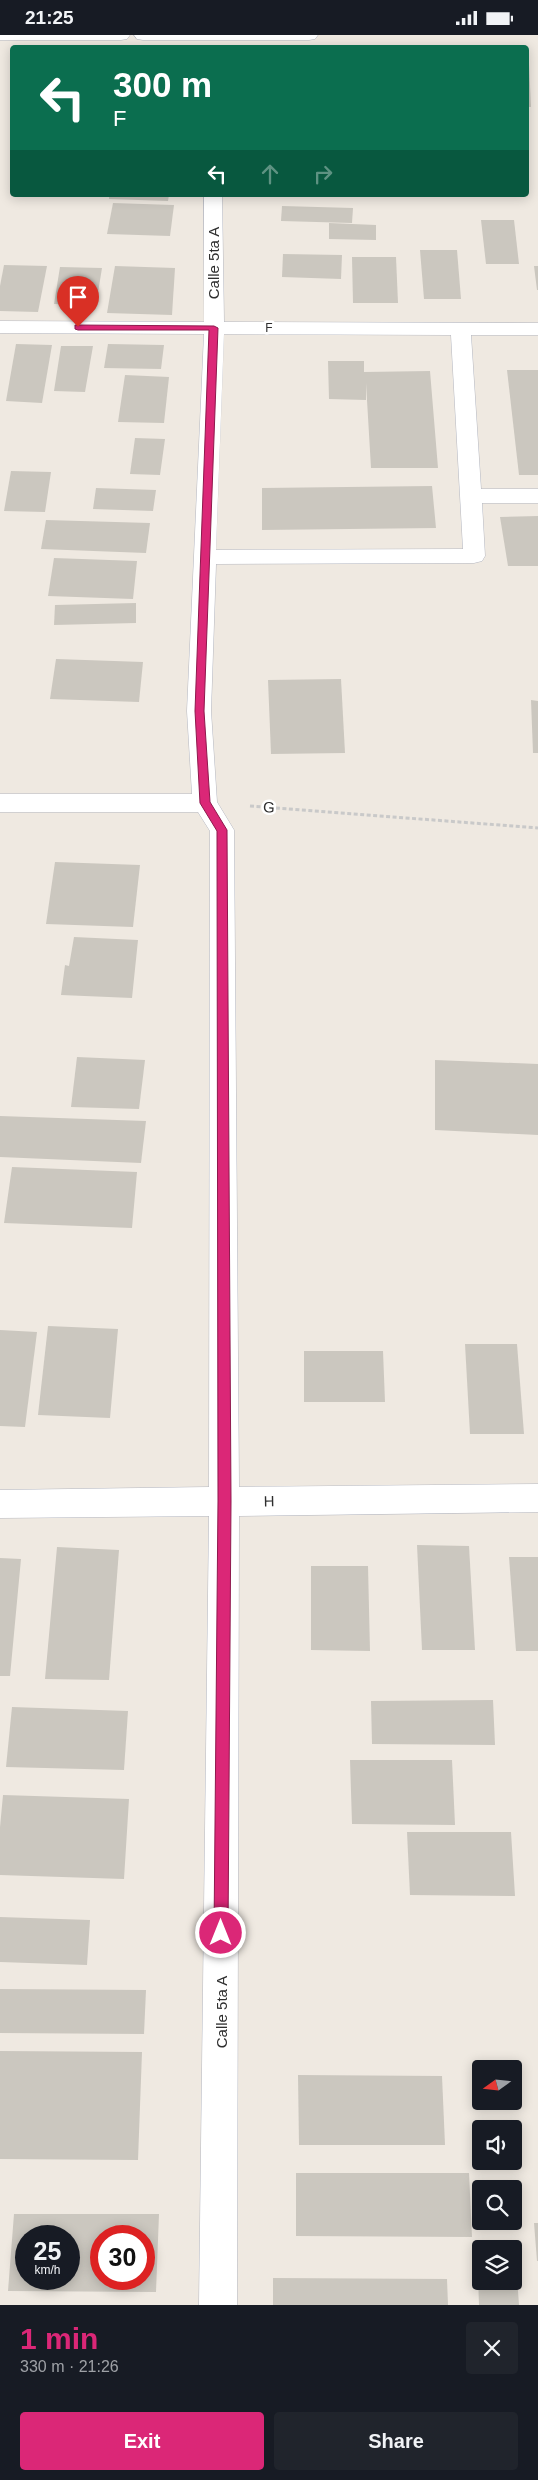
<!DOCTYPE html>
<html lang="en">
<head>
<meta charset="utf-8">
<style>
	:root { --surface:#171b24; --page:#20242c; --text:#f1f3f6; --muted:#9ea1a6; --accent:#db2777 }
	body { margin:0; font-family:Arial,sans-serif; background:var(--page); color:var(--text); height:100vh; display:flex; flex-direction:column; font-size:19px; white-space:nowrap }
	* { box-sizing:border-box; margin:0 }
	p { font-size:16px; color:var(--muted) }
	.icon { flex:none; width:28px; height:28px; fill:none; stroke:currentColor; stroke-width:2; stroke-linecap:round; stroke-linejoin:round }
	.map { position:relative; height:2270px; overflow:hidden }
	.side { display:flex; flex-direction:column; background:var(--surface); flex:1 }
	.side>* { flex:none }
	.guide { position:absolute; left:10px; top:10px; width:519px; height:152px; border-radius:5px; box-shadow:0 2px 12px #0003; background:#0b6e4f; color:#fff; overflow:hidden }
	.needle { width:32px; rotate:255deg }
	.fabs { position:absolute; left:472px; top:2025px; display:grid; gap:10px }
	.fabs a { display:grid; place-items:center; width:50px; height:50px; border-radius:5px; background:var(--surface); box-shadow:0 2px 12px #0003; font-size:25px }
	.speed { position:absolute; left:15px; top:2190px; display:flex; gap:10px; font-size:25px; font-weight:700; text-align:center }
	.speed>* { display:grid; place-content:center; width:65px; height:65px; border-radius:50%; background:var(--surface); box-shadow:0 2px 12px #0003; line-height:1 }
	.speed small { font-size:12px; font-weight:400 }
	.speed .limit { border:8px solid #d22; background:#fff; color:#111 }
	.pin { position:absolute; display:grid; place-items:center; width:42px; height:42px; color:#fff; margin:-51px -21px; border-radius:50% 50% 50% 0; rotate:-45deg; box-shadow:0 0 5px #0007 }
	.pin .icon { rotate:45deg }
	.me { position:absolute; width:55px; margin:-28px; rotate:0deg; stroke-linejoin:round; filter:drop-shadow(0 0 4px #0008) }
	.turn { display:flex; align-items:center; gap:18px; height:105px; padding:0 20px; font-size:22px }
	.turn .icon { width:65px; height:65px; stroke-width:2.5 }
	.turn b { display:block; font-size:35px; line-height:42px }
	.lanes { display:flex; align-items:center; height:48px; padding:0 20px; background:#0003; justify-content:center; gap:25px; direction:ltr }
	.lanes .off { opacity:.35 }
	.round { display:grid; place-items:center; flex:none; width:52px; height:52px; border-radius:5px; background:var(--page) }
	.headline { display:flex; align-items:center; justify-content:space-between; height:85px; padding:0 20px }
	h1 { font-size:30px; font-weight:700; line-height:38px; color:var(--accent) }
	.button { display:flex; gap:10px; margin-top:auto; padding:10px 20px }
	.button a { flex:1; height:58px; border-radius:5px; background:var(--accent); color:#fff; font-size:20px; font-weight:700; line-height:58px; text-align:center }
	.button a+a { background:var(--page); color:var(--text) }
	.status { display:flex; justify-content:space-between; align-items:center; height:35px; padding:0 25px; background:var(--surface); direction:ltr }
	.status svg { height:14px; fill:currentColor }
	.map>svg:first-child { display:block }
</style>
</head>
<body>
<div class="status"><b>21:25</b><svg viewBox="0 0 49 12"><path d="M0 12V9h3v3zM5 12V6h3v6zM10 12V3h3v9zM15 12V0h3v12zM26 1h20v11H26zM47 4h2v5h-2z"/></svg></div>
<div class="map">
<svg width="538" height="2270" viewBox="0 0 538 2270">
	<rect width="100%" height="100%" fill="#efe9e1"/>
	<g fill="#cbc7bf" fill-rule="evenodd">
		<path d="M526,28H529L531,72H526Z"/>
		<path d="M109,160H169L168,166L109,164Z"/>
		<path d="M113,168L174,170L170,201L107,199Z"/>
		<path d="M282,171L353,173L352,188L281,186Z"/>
		<path d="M481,185H514L519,229H486Z"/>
		<path d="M329,188L376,190V205L329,204Z"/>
		<path d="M420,215H457L461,264H424Z"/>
		<path d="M283,219L342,220L341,244L282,242Z"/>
		<path d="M352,222H396L398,268H353Z"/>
		<path d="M4,230L47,231L38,277L0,276V251Z"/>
		<path d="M115,231L175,233L172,280L107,278Z"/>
		<path d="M534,231H538V255H537Z"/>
		<path d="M60,232L102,233L96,270L54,269Z"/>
		<path d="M16,309L52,310L42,368L6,366Z"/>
		<path d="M108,309L164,310L161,334L104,333Z"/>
		<path d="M61,311H93L85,357L54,356Z"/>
		<path d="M328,326H364V337L430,336L438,433H371L366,348V365L329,364Z"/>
		<path d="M507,335H538V440H519Z"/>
		<path d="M125,340L169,342L164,388L118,387Z"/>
		<path d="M135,403L165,404L160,440L130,439Z"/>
		<path d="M11,436L51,437L45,477L4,476Z"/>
		<path d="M432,451L436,493L262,495V453Z"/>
		<path d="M96,453L156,455L153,476L93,474Z"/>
		<path d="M538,481V531H508L500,482Z"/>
		<path d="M46,485L150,488L146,518L41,514Z"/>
		<path d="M54,523L137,526L133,564L48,561Z"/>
		<path d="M136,568V588L54,590L55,570Z"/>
		<path d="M56,624L143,627L139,667L50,664Z"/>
		<path d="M341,644L345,718L271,719L268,645Z"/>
		<path d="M531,665L538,666V718H533Z"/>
		<path d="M55,827L140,830L133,892L46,889Z"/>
		<path d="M74,902L138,905L132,963L61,960L65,930L69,931Z"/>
		<path d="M77,1022L145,1025L139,1074L71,1072Z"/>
		<path d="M435,1025L538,1029V1100L435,1095Z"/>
		<path d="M0,1081L146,1086L141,1128L0,1122Z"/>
		<path d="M12,1132L137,1137L132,1193L4,1188Z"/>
		<path d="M48,1291L118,1294L110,1383L38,1380Z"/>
		<path d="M0,1295L37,1297L25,1392L0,1391Z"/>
		<path d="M465,1309H517L524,1399H470Z"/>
		<path d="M304,1316H383L385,1367H304Z"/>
		<path d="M417,1510L469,1511L475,1615H422Z"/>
		<path d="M57,1512L119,1515L109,1645L45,1644Z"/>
		<path d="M509,1522H538V1616H516Z"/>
		<path d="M0,1523L21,1524L10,1641H0Z"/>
		<path d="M311,1531H368L370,1616L311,1615Z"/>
		<path d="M493,1665L495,1710L372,1709L371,1666Z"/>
		<path d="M12,1672L128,1676L124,1735L6,1732Z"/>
		<path d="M350,1725H452L455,1790L352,1789Z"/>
		<path d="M3,1760L129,1764L124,1844L0,1840V1792Z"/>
		<path d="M407,1797H511L515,1861L410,1860Z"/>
		<path d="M0,1882L90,1885L87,1930L0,1927Z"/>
		<path d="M0,1954L146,1955L144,1999L0,1998Z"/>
		<path d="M0,2016L142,2017L138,2125L0,2124Z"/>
		<path d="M298,2040L442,2041L445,2110H299Z"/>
		<path d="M296,2138H469L472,2202L296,2201Z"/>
		<path d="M14,2179H159L156,2257L8,2256ZM26,2201H69V2244H26ZM101,2201H144V2244H101Z"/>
		<path d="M534,2188H538V2226H537Z"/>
		<path d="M478,2242H481V2246H514V2242H517L519,2270H479Z"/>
		<path d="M273,2243L447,2244L448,2270H273Z"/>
	</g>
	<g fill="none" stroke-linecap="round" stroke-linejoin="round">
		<g stroke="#b4b7c1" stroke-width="1">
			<g id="minor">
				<path d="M0,0H130L127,4L121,5H0Z"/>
				<path d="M134,0H318L315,4L309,5H143L137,4Z"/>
				<path d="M204,160H222L224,287L538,288V300H471L481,454H538V468H482L485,521L482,526L474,528L216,529L211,676L217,767L234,795L239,1452L538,1449V1477L239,1481L237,2270H199L209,1481L0,1483V1455L209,1452L210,796L198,777H0V759H192L187,676L204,299L0,298V286L204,287ZM224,299L451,300L463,514L216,515Z"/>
			</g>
		</g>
		<path stroke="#c9c9c9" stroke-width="3" stroke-dasharray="4 2.5" stroke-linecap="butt" d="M250,771L538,793"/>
		<use href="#minor" fill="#fff" fill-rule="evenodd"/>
	</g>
	<path fill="#db2777" stroke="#8e194d" d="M75,290L214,291L218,293L204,676L210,767L227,795L231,1466L228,1898L226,1903L221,1905L216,1903L214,1898L218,1466L217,796L200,768L195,676L209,295H78L75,294Z"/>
	<g text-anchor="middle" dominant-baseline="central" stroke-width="5" stroke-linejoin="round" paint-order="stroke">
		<g font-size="12" fill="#2e2e2e" stroke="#fff">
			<text x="269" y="293">F</text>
		</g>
		<g font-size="15" fill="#2e2e2e" stroke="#fff">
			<text transform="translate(213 228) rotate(-90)">Calle 5ta A</text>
			<text transform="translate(269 772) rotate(4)">G</text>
			<text transform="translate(269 1466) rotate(-1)">H</text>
			<text transform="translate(221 1977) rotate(-90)">Calle 5ta A</text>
		</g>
	</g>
</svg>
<div class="fabs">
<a><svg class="needle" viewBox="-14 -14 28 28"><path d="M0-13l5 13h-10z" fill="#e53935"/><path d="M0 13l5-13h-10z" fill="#9ea1a6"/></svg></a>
<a><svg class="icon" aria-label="sound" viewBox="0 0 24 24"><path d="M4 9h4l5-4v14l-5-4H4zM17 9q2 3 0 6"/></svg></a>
<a><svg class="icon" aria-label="search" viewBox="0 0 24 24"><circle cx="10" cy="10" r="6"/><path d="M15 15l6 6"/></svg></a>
<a><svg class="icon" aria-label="layers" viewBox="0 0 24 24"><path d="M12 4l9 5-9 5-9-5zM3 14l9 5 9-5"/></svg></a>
</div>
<div class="speed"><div>25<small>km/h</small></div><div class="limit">30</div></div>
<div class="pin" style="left:78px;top:292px;background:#d93025"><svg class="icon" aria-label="arrive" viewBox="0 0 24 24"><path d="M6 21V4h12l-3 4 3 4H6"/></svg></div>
<svg class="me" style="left:221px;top:1898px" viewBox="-20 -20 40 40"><circle r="17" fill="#db2777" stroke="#fff" stroke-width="3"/><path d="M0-11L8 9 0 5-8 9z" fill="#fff"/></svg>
<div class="guide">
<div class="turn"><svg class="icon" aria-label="left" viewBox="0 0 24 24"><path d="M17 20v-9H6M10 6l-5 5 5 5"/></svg><div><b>300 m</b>F</div></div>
<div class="lanes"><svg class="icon" aria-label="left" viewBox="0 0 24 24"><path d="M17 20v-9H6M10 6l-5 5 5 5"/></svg><svg class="icon off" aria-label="ahead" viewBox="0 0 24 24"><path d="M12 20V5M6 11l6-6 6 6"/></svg><svg class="icon off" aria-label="right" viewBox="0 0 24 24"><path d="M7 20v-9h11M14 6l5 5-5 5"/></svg></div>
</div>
</div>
<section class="side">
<div class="headline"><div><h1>1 min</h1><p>330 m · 21:26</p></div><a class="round"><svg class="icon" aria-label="close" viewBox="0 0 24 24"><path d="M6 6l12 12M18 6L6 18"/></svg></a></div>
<div class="button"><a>Exit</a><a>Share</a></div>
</section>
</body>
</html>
